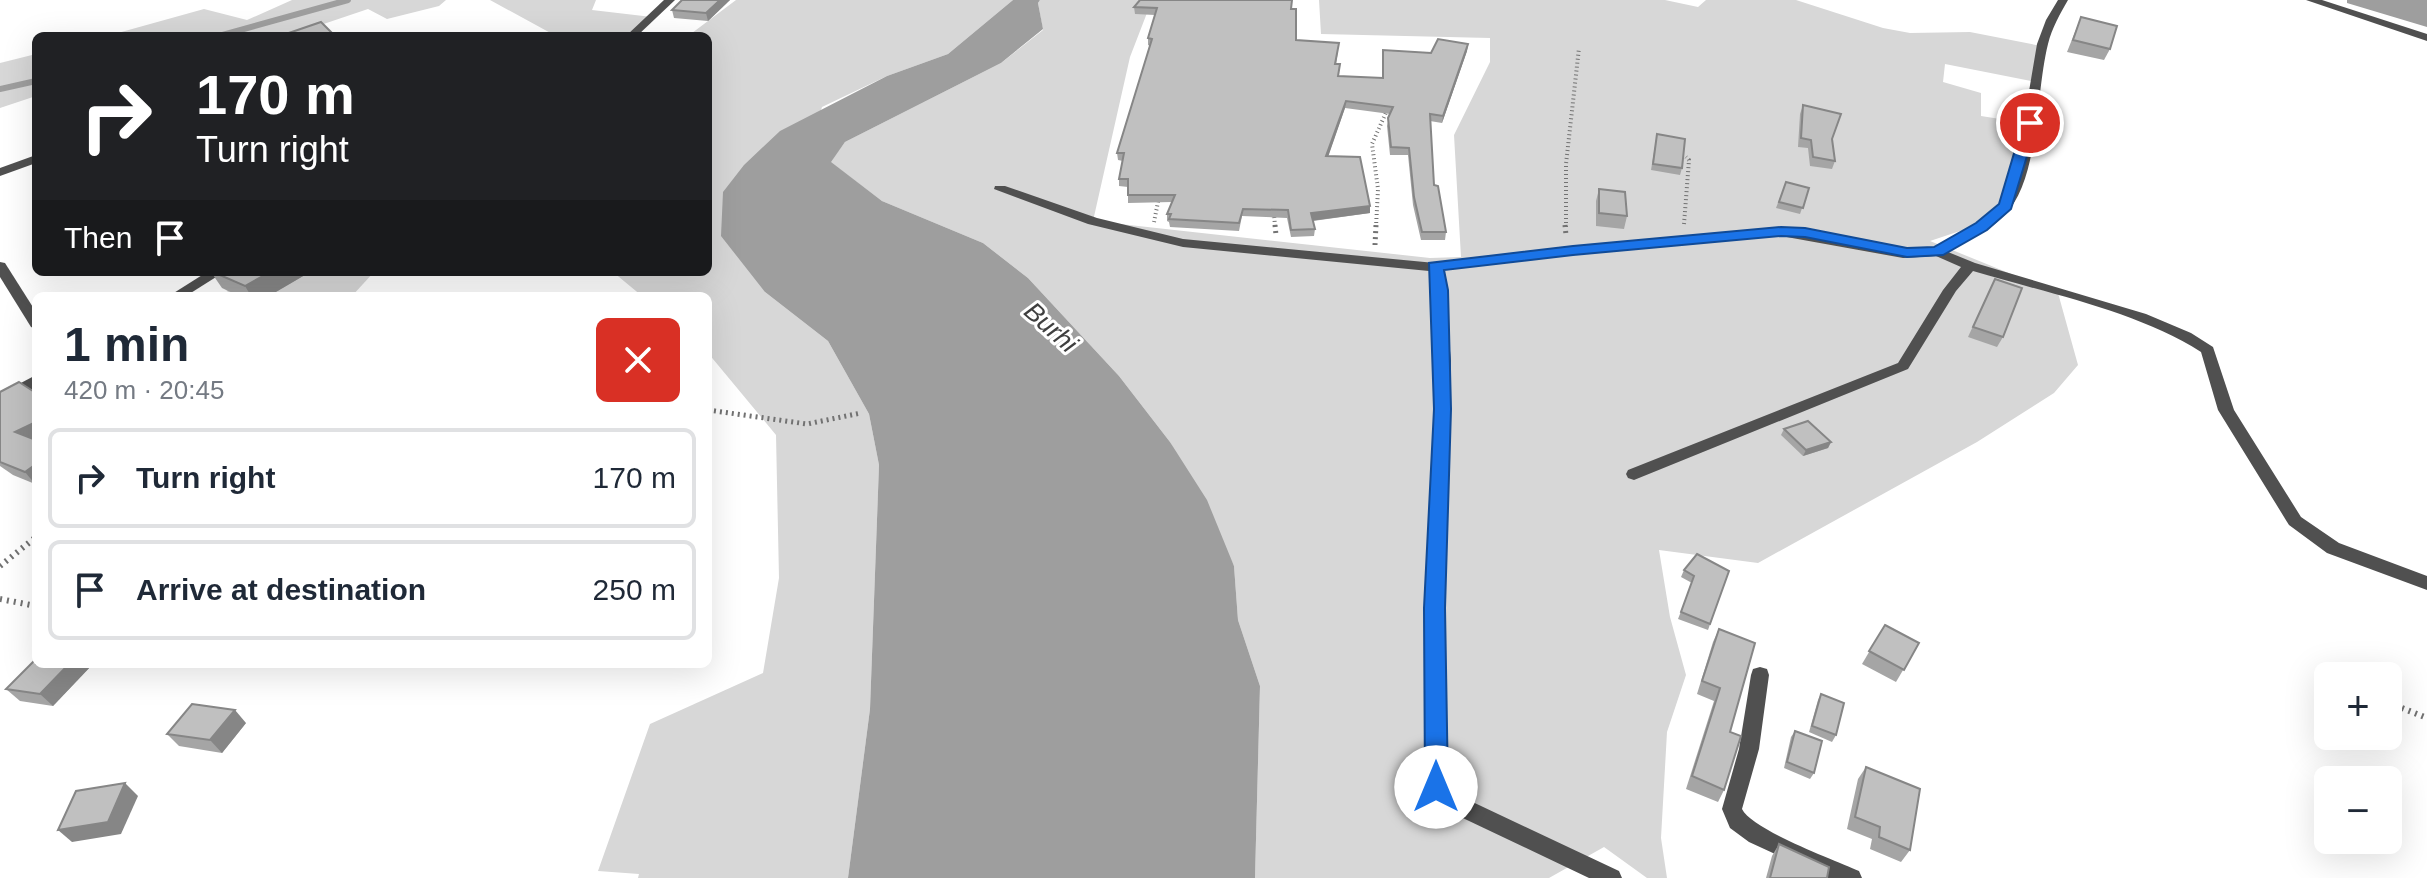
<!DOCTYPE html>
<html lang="en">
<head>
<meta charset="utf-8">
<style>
	:root { --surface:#fff; --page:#f2f2f3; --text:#1f2937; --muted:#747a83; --line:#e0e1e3 }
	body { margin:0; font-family:Helvetica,sans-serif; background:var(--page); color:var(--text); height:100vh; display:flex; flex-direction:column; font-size:30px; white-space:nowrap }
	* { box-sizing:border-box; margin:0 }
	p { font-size:26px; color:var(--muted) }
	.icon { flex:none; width:44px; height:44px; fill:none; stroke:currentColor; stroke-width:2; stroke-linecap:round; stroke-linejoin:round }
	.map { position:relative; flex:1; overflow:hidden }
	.sheet { position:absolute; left:32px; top:292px; width:680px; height:376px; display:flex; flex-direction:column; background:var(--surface); border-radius:12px; box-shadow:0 8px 32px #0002 }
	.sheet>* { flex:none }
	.guide { position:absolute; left:32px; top:32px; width:680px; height:244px; border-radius:12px; box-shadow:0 8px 32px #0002; background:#202124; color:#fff; overflow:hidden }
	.fabs { position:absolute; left:2314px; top:662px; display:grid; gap:16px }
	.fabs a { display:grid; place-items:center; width:88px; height:88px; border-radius:12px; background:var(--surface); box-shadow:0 8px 32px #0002; font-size:40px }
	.pin { position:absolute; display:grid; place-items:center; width:68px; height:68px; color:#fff; margin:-34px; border:4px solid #fff; border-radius:50%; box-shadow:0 2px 8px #0007 }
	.me { position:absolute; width:88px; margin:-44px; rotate:0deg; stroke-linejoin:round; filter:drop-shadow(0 0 6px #0008) }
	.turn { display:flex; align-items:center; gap:28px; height:168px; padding:0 32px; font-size:36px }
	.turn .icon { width:104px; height:104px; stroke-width:2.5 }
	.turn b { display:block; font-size:56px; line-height:68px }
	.then { display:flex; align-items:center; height:76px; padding:0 32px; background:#0003; gap:16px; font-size:30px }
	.round { display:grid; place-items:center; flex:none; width:84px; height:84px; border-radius:12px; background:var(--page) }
	.overview { display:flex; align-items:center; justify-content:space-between; height:136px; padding:0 32px }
	h1 { font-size:48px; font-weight:600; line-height:60px }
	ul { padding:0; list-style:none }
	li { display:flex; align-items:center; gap:24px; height:100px; margin:0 16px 12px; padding:0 16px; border:4px solid var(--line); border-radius:12px }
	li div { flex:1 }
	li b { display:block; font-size:30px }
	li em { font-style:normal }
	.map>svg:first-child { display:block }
</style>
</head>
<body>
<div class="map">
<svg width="2427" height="878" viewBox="0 0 2427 878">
	<rect width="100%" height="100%" fill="#fff"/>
	<g fill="#d7d7d7">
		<path d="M292,0H446L439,6L387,19L368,9L288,36H107L204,9L247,20Z"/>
		<path d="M490,0H596L592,10L652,17L631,36H556Z"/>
		<path d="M736,0H1013L948,54L887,76L822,107L765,292L828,341L869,414L879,465L870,709L848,878H638L639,874L598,871L650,724L763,673L779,578L776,435L708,353V296H642L613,272H708V36H688Z"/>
		<path d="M1040,0H1152L1130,57L1093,221L1430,258L1461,257L1454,135L1490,62V38L1321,34L1319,0H1665L1698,7L1706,0H1796L1883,28L1910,33L1970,32L2041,46L2031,81L1945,64L1943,82L1981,93V116L2025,123L2010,192L1981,224L1930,241L2058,293L2078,365L2054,393L1977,442L1758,563L1659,550L1670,617L1686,675L1667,732L1661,838L1667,878H1647L1604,847L1549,878H1255L1260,686L1238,620L1234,566L1170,442L1119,376L1028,278L983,243L882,201L830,162L845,142L1001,63L1043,30L1038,3Z"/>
		<path d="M36,54V96L0,108V63Z"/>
		<path d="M217,272H374L352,296H231L214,274Z"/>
	</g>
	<g fill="#9e9e9e">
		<path d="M1013,0H1040L1038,3L1043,29L1001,63L845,142L831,162L882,201L983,243L1028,278L1119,376L1170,442L1207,500L1234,566L1238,620L1260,686L1255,878H848L870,709L879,465L869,414L828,341L765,292L721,236L723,192L744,165L780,131L887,76L948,54Z"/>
		<path d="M2347,0H2427V27L2347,3Z"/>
	</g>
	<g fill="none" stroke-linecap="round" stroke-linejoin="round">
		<g stroke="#9e9e9e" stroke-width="6">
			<path d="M219,36L348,0"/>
			<path d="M0,89L36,81"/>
		</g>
		<g stroke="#727272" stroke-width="4" stroke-dasharray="1 3" stroke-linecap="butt">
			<path d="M1274,213L1275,227"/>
			<path d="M1154,222L1159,197"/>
			<path d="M1684,224L1689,160L1686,157"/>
			<path d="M1376,227L1378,189L1372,144L1388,108"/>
			<path d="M1566,227V164L1579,48"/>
		</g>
		<g stroke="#727272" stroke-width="5" stroke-dasharray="2 4" stroke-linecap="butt">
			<path d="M1275,225L1276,235"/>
			<path d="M1565,225L1566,235"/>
			<path d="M1375,245L1376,225"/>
			<path d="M708,410L807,424L861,413"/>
		</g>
		<g stroke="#727272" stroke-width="6" stroke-dasharray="2 5" stroke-linecap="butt">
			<path d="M0,566L36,537"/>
			<path d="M0,599L36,606"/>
			<path d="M2402,708L2427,718"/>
		</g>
		<g fill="#505050" fill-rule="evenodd">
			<path d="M664,0H675L637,36H626Z"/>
			<path d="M2058,0H2068C2060,14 2052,28 2048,44C2036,92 2039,173 2009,210C1994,229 1968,240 1948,252L1975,263L2146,314L2191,333L2213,347L2234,410L2301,517L2339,543L2427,576V590L2327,553L2289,525L2218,410L2201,352C2137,311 2046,293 1973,271L1956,291L1908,369L1634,480L1628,478L1626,474L1628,470L1898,363L1943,290L1961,267L1936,256L1903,258L1781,236L1573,254L1442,270L1451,361L1445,590L1446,783L1462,797L1619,871L1622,878H1589L1448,811L1429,793L1426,787L1427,590L1436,361L1429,271L1183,247L1088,224L994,189L995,186H1005L1097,218L1183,239L1435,263L1573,246L1781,228L1903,250L1934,248L1983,220L2001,203L2011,182L2018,156L2037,44L2046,20Z"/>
			<path d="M2306,0H2322L2427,34V41Z"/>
			<path d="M36,155V163L0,176V168Z"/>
			<path d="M0,262L5,263L36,312V329L31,327L0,277Z"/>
			<path d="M207,272H224L186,296H169Z"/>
			<path d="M36,375V387L0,406V394Z"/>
			<path d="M1760,667L1767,669L1769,675L1759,749L1742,809C1752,830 1835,860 1859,871L1862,878H1828L1749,842L1730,828L1722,809L1739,749L1751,675L1753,669Z"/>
		</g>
	</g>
	<g fill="#a5a5a5">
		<path d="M682,0H730L708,21L674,18L672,10Z"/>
		<path d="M1134,7L1291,9L1296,40L1338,51L1336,64L1338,76L1382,78L1431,53L1468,44L1467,51L1442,123L1430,121L1434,185L1446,232L1445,240H1421L1413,205L1408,155H1390L1387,126L1390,114L1345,108L1328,156L1370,206V213L1313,221L1315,229L1314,236L1291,237L1287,218L1242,216L1239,231L1170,227L1169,222L1167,221V214L1172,202L1128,203V187L1119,186V179L1123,161L1118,160L1117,153L1150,46L1148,45V38L1155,15L1135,14Z"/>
		<path d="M2081,17L2110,49L2104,60L2067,52Z"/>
		<path d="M1803,105L1832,139L1835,161L1832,169L1810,166L1808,148L1798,147L1800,114Z"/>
		<path d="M1657,134L1682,168L1680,175L1651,170Z"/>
		<path d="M1786,182L1809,188L1800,214L1776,208Z"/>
		<path d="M1599,189L1627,216L1624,229L1596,226V201Z"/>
		<path d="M211,272H310L269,296H239L222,288Z"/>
		<path d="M1990,289L2003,337L1997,347L1968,337Z"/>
		<path d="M0,392L36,440L35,484L13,475L0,466Z"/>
		<path d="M1784,429L1831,442L1828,448L1803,456L1781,435Z"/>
		<path d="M1684,570L1729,571L1708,630L1678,619L1692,583L1681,577Z"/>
		<path d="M1885,625L1919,643L1896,682L1862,664Z"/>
		<path d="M1719,629L1724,790L1718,802L1686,789L1714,701L1697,694L1713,642Z"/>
		<path d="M36,664H92V665L53,706L20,701L6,689Z"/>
		<path d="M1821,694L1836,735L1832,742L1809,732L1818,700Z"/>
		<path d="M246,723L222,753L179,746L167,734Z"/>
		<path d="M1795,731L1814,773L1810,779L1784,768L1791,737Z"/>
		<path d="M1866,767L1910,850L1901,862L1870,849L1872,839L1847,829L1858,779Z"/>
		<path d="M1779,844L1827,878H1766L1772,856Z"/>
	</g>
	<g fill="#868686">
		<path d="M720,0H730L708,21L706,13Z"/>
		<path d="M1468,44L1467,51L1442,123L1443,116Z"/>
		<path d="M1346,101L1345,108L1326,163V156Z"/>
		<path d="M1370,206V213L1310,221L1311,213Z"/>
		<path d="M270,272H310L269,296H251L245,286Z"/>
		<path d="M36,422V439L26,444L15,432Z"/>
		<path d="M1831,442L1828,448L1803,456L1806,450Z"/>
		<path d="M36,464V483L35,484L25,472Z"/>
		<path d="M69,664L92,665L53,706L40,694Z"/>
		<path d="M235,710L246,723L222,753L210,740Z"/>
		<path d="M125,783L138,796L121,834L72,842L58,830Z"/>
	</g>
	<g fill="#c0c0c0" stroke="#868686" stroke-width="2">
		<path d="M682,0H720L706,13L672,10Z"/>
		<path d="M1140,0H1292L1291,9H1296V40L1339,43L1335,64H1340L1338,76L1383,78V50L1431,53L1438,39L1468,44L1443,116L1430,114L1434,185L1438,186L1446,232H1422L1414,197L1409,148L1391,147L1388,118L1393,107L1346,101L1326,156L1360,157L1370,206L1311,213L1315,229L1291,230L1288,210L1243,209L1239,223L1169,219L1171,214H1167L1175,195H1128V179H1119L1124,153H1117L1152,39L1148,38L1157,8L1134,7Z"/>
		<path d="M2081,17L2117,26L2110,49L2073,40Z"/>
		<path d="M321,22L335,36H280Z"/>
		<path d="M1803,105L1841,114L1832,139L1835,161L1813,157L1811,140L1801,138Z"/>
		<path d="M1657,134L1685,139L1682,168L1653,164Z"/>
		<path d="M1786,182L1809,188L1803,208L1779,202Z"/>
		<path d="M1599,189L1625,192L1627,216L1599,213Z"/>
		<path d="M213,272H270L245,286Z"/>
		<path d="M1995,279L2022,288L2003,337L1973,327Z"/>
		<path d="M19,382L36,393V422L15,432L36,440V464L25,472L0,462V392Z"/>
		<path d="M1808,421L1831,442L1806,450L1784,429Z"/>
		<path d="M1697,554L1729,571L1710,624L1681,612L1694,576L1684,570Z"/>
		<path d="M1885,625L1919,643L1904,670L1869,651Z"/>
		<path d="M1719,629L1755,643L1730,732L1741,736L1724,790L1692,776L1720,688L1702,681Z"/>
		<path d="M36,659V664H69L40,694L6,689Z"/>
		<path d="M1821,694L1844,703L1836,735L1812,726Z"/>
		<path d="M192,704L235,710L210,740L167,734Z"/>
		<path d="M1795,731L1822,741L1814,773L1787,762Z"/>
		<path d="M1866,767L1920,789L1910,850L1879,837L1880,827L1855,817Z"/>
		<path d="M125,783L108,822L58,830L76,791Z"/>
		<path d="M1779,844L1829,867L1827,878H1770Z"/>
	</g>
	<path fill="#1a73e8" stroke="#114b97" stroke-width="2" d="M2030,119L2037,123L2011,209L1987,230L1943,255L1907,257L1805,237L1781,236L1573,255L1444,270L1448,290L1451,409L1445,608L1448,787L1444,795L1436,798L1428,795L1425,787L1424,608L1434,409L1429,263L1573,246L1781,227L1805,228L1907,248L1934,247L1976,223L1999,204L2023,123Z"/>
	<g text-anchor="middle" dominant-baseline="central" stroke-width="6" stroke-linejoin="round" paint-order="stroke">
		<g font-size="26" font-style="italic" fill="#3f3f3f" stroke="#fff">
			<text transform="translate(1051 327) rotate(42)">Burhi</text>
		</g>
	</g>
</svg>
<div class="fabs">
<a>+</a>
<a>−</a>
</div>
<div class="pin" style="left:2030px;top:123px;background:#d93025"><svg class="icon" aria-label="arrive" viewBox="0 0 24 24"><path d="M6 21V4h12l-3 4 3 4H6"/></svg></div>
<svg class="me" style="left:1436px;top:787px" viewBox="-20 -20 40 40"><circle r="19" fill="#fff"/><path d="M0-13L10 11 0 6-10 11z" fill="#1a73e8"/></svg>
<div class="guide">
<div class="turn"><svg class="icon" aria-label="right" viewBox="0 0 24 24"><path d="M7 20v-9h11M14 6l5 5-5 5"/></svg><div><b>170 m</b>Turn right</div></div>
<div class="then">Then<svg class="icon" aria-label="arrive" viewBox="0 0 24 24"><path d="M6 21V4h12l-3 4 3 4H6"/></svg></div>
</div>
<section class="sheet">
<div class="overview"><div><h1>1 min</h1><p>420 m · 20:45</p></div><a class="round" style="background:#d93025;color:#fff"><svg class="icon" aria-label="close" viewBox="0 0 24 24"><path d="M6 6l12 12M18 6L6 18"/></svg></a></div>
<ul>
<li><svg class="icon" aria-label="right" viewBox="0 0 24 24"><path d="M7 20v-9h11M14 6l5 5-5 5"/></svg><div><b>Turn right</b></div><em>170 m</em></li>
<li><svg class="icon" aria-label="arrive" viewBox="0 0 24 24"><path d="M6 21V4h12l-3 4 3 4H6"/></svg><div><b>Arrive at destination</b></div><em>250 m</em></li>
</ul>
</section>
</div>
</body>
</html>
